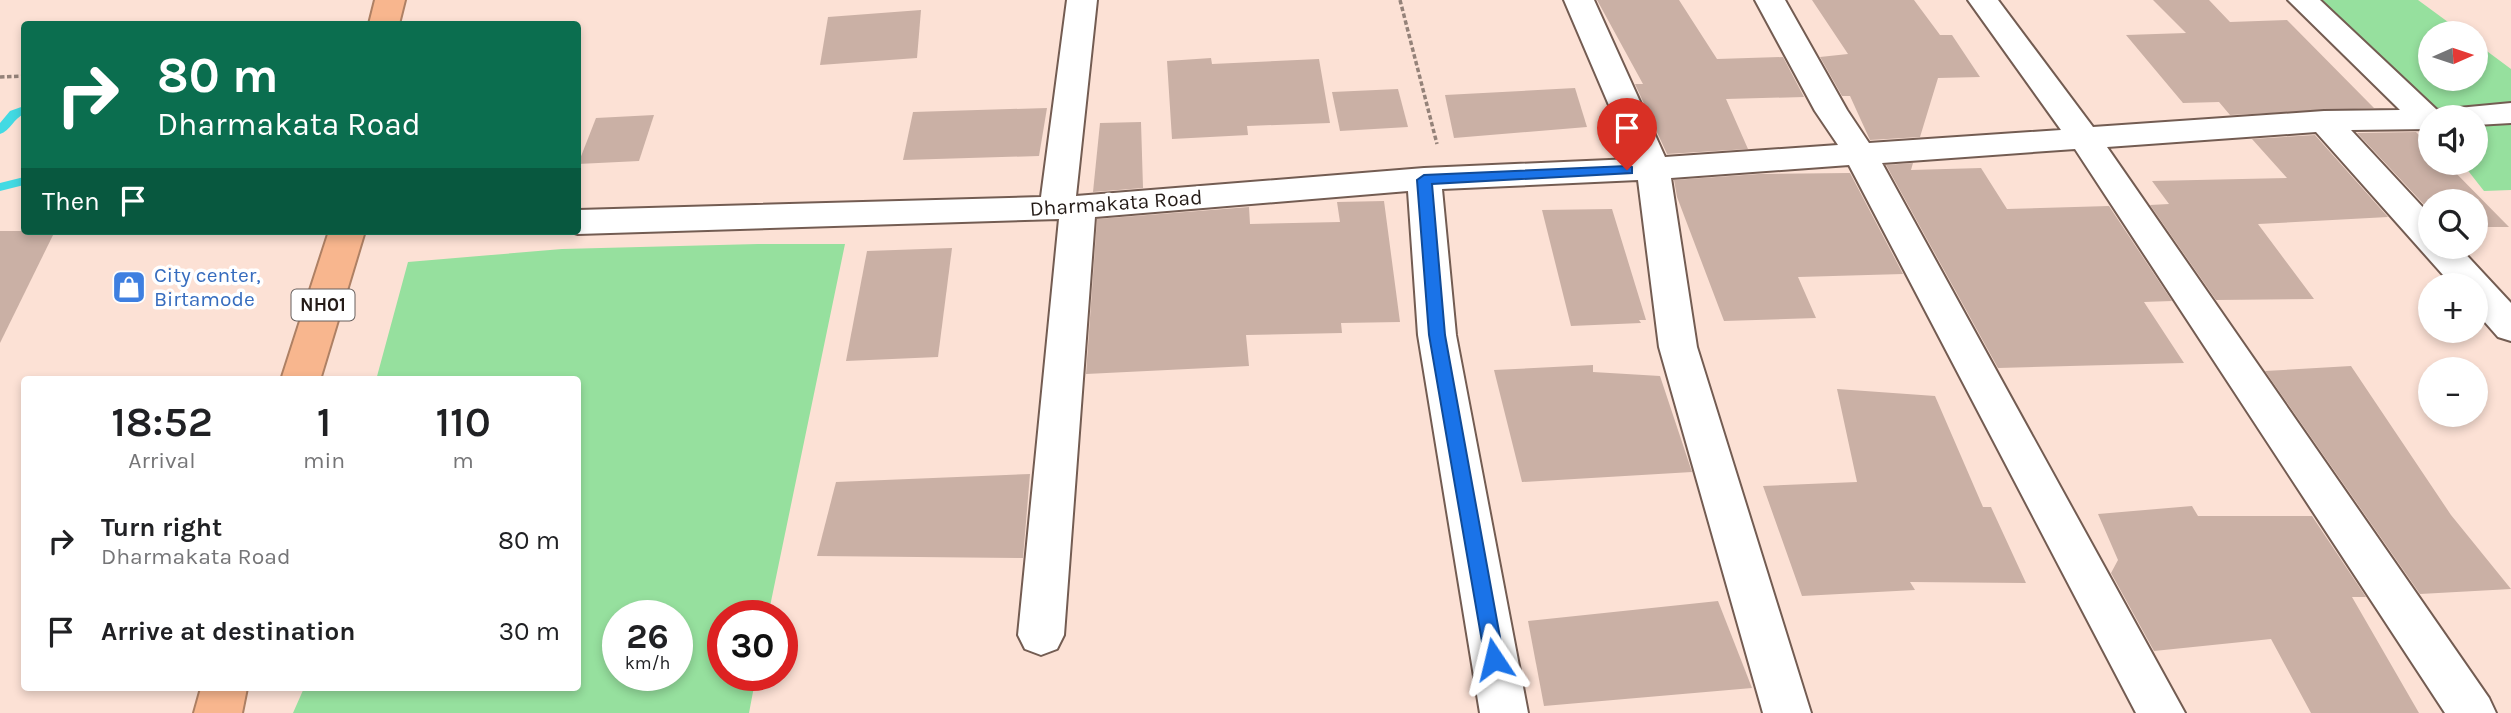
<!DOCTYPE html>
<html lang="en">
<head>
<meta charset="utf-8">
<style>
	:root { --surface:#fff; --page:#f6f6f6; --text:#202124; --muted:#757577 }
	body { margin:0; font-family:Karla,sans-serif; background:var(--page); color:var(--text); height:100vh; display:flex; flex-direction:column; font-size:26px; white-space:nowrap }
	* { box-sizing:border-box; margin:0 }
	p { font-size:23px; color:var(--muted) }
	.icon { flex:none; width:38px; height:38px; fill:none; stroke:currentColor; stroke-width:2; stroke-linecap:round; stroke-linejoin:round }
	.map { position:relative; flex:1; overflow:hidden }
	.drawer { position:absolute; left:21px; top:376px; width:560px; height:315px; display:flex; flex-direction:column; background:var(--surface); border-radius:7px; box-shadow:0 4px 10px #0003 }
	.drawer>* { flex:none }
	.top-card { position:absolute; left:21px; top:21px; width:560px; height:214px; border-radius:7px; box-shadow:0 4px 10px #0003; background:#0b6e4f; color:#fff; overflow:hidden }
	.needle { width:46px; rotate:87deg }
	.controls { position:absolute; left:2418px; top:21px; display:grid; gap:14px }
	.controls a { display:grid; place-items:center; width:70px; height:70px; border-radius:50%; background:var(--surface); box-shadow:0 4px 10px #0003; font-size:35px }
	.speed { position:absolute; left:602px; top:600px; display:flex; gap:14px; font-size:35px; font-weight:700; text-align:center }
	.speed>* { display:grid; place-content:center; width:91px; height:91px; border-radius:50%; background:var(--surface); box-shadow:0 4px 10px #0003; line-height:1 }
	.speed small { font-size:18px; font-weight:400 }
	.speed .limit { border:10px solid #d22; background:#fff; color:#111 }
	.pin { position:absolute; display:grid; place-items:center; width:60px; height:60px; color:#fff; margin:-72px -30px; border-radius:50% 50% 50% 0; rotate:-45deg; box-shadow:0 0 7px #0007 }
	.pin .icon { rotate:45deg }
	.me { position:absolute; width:77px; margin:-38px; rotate:350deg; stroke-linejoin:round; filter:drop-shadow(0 0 5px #0008) }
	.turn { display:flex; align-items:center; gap:24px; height:147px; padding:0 21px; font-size:32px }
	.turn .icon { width:91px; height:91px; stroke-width:2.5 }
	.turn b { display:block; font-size:49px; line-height:60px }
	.then { display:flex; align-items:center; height:66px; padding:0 21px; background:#0003; gap:14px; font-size:26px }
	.eta { display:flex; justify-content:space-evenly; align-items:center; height:119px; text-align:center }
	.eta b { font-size:42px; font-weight:600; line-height:49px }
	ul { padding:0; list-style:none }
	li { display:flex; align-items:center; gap:21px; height:91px; padding:0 21px }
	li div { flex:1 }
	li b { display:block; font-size:26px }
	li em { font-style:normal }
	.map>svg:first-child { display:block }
</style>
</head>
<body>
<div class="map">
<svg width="2511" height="713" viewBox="0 0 2511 713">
	<rect width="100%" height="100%" fill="#fce1d5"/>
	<g fill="#96e09e" fill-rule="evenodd">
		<path d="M2303,0H2418L2463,33H2431V79H2476V43L2511,69V190L2484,191L2462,163H2476V117H2431Z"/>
		<path d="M758,244H845L768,616H723V676H756L749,713H293L304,688H578V380H376L408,262L562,249ZM618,616H677V676H618Z"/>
	</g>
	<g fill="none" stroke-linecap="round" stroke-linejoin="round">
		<g fill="#43dae3" fill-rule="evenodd">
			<path d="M24,106V114C14,118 10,131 0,134V123L10,111Z"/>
			<path d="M24,177V185L0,191V183Z"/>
		</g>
	</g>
	<g fill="#cab0a5">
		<path d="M1597,0H1679L1717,59L1783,57L1804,97L1726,99L1748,149L1667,154L1635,84H1643Z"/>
		<path d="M1812,0H1914L1940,35H1952L1980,77L1938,78L1920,137L1870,140L1850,96H1842L1820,57L1848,54Z"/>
		<path d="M2153,0H2209L2230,22L2287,20L2374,108L2230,115L2219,102L2183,103L2126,35L2186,33Z"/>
		<path d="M921,10L917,58L820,65L828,17Z"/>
		<path d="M1211,58L1212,64L1319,59L1330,123L1247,126L1248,135L1172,139L1167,61Z"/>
		<path d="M1575,88L1587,127L1454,138L1445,95Z"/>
		<path d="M1398,89L1408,127L1340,131L1332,92Z"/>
		<path d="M1047,108L1039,156L903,160L913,112Z"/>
		<path d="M654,115L639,161L578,164L596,118Z"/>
		<path d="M1141,122L1143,188L1093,192L1100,123Z"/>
		<path d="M2416,132L2431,147V163H2446L2509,227H2476V201H2431V212L2357,133Z"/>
		<path d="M2315,135L2388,217L2258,224L2314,299L2216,300L2150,205L2169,204L2152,181L2287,178L2252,139Z"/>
		<path d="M1913,163L1911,170L1981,168L2007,209L2109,206L2172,301L2144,302L2184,363L1998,368L1886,165Z"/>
		<path d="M1850,173L1903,274L1798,277L1816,318L1724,321L1677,197L1674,180L1759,174Z"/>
		<path d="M1384,201L1400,322L1341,323L1342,333L1246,335L1249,366L1086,374L1097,219L1249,207L1250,224L1340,222L1337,202Z"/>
		<path d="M1612,209L1646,320H1639L1641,323L1571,326L1542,210Z"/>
		<path d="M0,231H55L0,343Z"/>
		<path d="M952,248L938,357L846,361L867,251Z"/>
		<path d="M1593,365V372L1660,376L1692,472L1522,482L1494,370Z"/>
		<path d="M2351,366L2451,515L2511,589L2420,594L2265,371Z"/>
		<path d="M1837,389L1935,396L1983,507H1991L2026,583L1910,582L1915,590L1802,596L1763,486L1857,482Z"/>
		<path d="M1030,474L1023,558L817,556L836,482Z"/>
		<path d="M2192,506L2198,516H2312L2366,597H2352L2419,713H2311L2271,639L2154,651L2111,573L2118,560L2098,514Z"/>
		<path d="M1718,601L1752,688L1544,706L1528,621Z"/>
	</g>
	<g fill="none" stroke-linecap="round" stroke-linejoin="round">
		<g stroke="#735c52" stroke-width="4">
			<path id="minor" d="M1067,0H1097L1076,196L1424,168L1632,159L1564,0H1594L1665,157L1838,145L1815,111L1755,0H1785L1847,110L1869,143L2061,130L1968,0H1998L2093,127L2324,111L2400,110L2288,0H2320L2437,110L2511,103V123L2476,125V117H2431V129L2351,130L2431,216V247H2459L2511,303V341L2498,337L2476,312V285H2452L2316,132L2107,147L2489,698L2496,713H2445L2075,149L1882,163L2185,713H2136L1849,165L1671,178L1697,347L1811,713H1763L1659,347L1638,180L1442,189L1456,335L1528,713H1480L1418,335L1408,191L1095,217L1064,635L1057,649L1041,655L1025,649L1018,635L1059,219L578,234L568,231H578V210L1041,197Z"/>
		</g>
		<g stroke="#ae8064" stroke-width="4">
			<g id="highway">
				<path d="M375,0H405L399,24H369Z"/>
				<path d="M329,231H365L320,380H281Z"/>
				<path d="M201,688H247L242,713H194Z"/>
			</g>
		</g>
		<g stroke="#948279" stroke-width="3.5" stroke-dasharray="4.5 2.5" stroke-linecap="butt">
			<path d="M1400,0L1437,144"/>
			<path d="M0,77L24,76"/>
		</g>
		<use href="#minor" fill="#fff" fill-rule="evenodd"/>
		<use href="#highway" fill="#f8b68e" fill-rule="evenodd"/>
	</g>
	<path fill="#1a73e8" stroke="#114b97" stroke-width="2" d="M1627,166L1632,167V173L1432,184L1445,335L1504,659L1501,664L1494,667L1488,664L1485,659L1429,335L1417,180L1424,175Z"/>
	<defs>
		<g id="shop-square" transform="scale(1.75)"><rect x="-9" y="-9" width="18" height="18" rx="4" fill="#3f7fe0" stroke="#fff"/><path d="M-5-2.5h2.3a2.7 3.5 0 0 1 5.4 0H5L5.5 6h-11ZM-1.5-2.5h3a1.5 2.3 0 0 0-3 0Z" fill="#fff"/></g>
	</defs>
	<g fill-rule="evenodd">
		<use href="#shop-square" x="129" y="287"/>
	</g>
	<g text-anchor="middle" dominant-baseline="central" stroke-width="7" stroke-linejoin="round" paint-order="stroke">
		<rect fill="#fff" stroke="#665f5d" stroke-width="2" x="291.5" y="289.5" width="63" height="31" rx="5"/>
		<g font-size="19" font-weight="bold" fill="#241b17">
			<text x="323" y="305">NH01</text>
		</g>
		<g font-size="21" fill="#241b17" stroke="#fff">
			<text transform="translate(1116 203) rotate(-4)">Dharmakata Road</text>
		</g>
		<g font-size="21" fill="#366cbe" stroke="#fff" text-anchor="start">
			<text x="154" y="275">City center,<tspan x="154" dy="24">Birtamode</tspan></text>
		</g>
	</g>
</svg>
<div class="controls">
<a><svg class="needle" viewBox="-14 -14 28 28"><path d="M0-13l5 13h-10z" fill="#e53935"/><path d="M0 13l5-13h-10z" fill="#757577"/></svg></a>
<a><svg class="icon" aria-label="sound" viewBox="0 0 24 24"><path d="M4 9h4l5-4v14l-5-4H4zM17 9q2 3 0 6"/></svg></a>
<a><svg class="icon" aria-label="search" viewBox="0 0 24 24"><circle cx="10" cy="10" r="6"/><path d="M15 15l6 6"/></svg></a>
<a>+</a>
<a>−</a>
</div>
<div class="speed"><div>26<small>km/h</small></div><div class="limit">30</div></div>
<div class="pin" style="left:1627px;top:170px;background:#d93025"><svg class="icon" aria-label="arrive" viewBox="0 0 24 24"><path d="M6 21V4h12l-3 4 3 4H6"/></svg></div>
<svg class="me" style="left:1494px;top:659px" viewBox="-20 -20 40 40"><path d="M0-17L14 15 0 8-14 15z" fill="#1a73e8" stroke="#fff" stroke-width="4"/></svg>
<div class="top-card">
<div class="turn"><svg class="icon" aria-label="right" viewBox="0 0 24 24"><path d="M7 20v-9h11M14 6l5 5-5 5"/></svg><div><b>80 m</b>Dharmakata Road</div></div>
<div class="then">Then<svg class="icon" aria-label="arrive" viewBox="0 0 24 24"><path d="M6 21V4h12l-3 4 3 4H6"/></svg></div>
</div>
<section class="drawer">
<div class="eta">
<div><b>18:52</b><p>Arrival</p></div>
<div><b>1</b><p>min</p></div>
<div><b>110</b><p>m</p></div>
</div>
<ul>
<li><svg class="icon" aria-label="right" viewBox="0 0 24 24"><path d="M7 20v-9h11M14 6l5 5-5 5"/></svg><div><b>Turn right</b><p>Dharmakata Road</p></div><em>80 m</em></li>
<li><svg class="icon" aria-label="arrive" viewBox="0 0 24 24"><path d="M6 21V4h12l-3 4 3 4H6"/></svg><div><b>Arrive at destination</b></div><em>30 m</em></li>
</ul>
</section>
</div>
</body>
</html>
